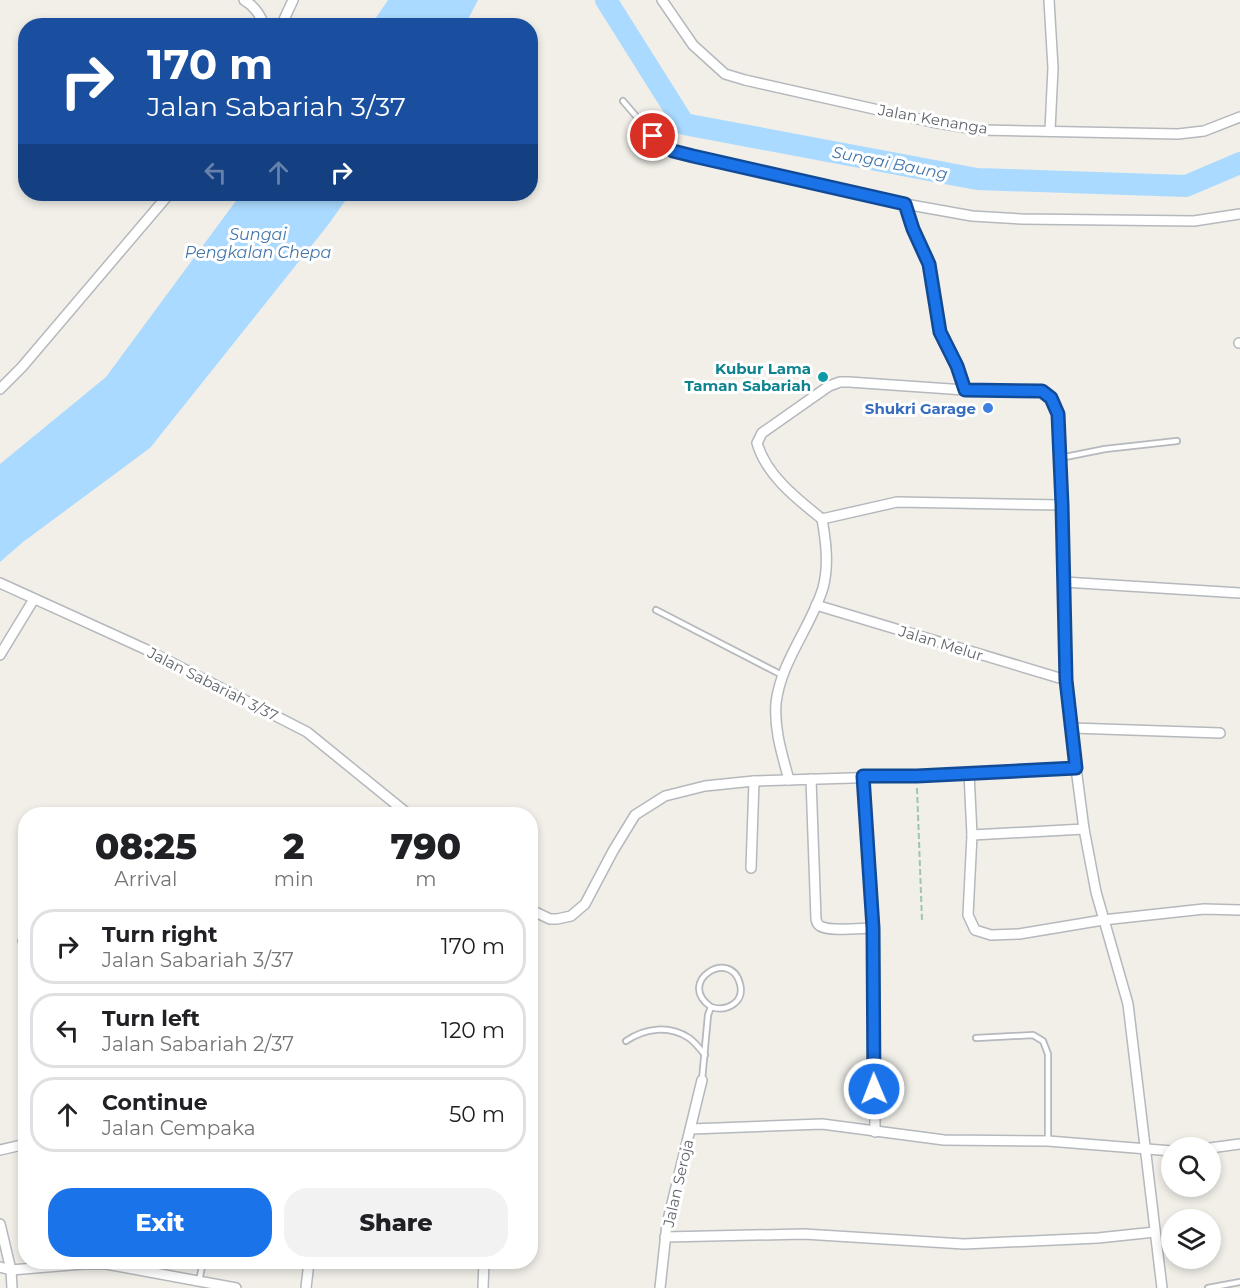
<!DOCTYPE html>
<html lang="en">
<head>
<meta charset="utf-8">
<style>
	:root { --surface:#fff; --page:#f2f2f2; --text:#202124; --muted:#757577; --line:#e0e0e0; --accent:#1a73e8 }
	body { margin:0; font-family:Montserrat,sans-serif; background:var(--page); color:var(--text); height:100vh; display:flex; flex-direction:column; font-size:22px; white-space:nowrap }
	* { box-sizing:border-box; margin:0 }
	p { font-size:20px; color:var(--muted) }
	.icon { flex:none; width:33px; height:33px; fill:none; stroke:currentColor; stroke-width:2; stroke-linecap:round; stroke-linejoin:round }
	.map { position:relative; flex:1; overflow:hidden }
	.panel { position:absolute; left:18px; top:807px; width:520px; height:462px; display:flex; flex-direction:column; background:var(--surface); border-radius:24px; box-shadow:0 3px 9px #0003 }
	.panel>* { flex:none }
	.hud { position:absolute; left:18px; top:18px; width:520px; height:183px; border-radius:24px; box-shadow:0 3px 9px #0003; background:#1a4fa0; color:#fff; overflow:hidden }
	.buttons { position:absolute; left:1161px; top:1137px; display:grid; gap:12px }
	.buttons a { display:grid; place-items:center; width:60px; height:60px; border-radius:50%; background:var(--surface); box-shadow:0 3px 9px #0003; font-size:30px }
	.pin { position:absolute; display:grid; place-items:center; width:51px; height:51px; color:#fff; margin:-26px; border:3px solid #fff; border-radius:50%; box-shadow:0 2px 6px #0007 }
	.me { position:absolute; width:66px; margin:-33px; rotate:359deg; stroke-linejoin:round; filter:drop-shadow(0 0 4px #0008) }
	.turn { display:flex; align-items:center; gap:21px; height:126px; padding:0 30px; font-size:27px }
	.turn .icon { width:78px; height:78px; stroke-width:2.5 }
	.turn b { display:block; font-size:42px; line-height:51px }
	.lanes { display:flex; align-items:center; height:57px; padding:0 30px; background:#0003; justify-content:center; gap:30px; direction:ltr }
	.lanes .off { opacity:.35 }
	.eta { display:flex; justify-content:space-evenly; align-items:center; height:102px; text-align:center }
	.eta b { font-size:36px; font-weight:800; line-height:42px }
	.button { display:flex; gap:12px; margin-top:auto; padding:12px 30px }
	.button a { flex:1; height:69px; border-radius:24px; background:var(--accent); color:#fff; font-size:24px; font-weight:800; line-height:69px; text-align:center }
	.button a+a { background:var(--page); color:var(--text) }
	ul { padding:0; list-style:none }
	li { display:flex; align-items:center; gap:18px; height:75px; margin:0 12px 9px; padding:0 18px; border:3px solid var(--line); border-radius:24px }
	li div { flex:1 }
	li b { display:block; font-size:22px }
	li em { font-style:normal }
	.map>svg:first-child { display:block }
</style>
</head>
<body>
<div class="map">
<svg width="1240" height="1288" viewBox="0 0 1240 1288">
	<rect width="100%" height="100%" fill="#f1efe8"/>
	<g fill="#aadaff">
		<path d="M388,0H478L465,25H371Z"/>
		<path d="M241,194H350L328,225L150,448L23,542L0,562V464L106,377Z"/>
	</g>
	<g fill="none" stroke-linecap="round" stroke-linejoin="round">
		<path stroke="#aadaff" stroke-width="22" d="M606,0L684,124L977,179L1186,186L1240,163"/>
		<g stroke="#b5b8bc" stroke-width="8">
			<g id="service">
				<path d="M623,101L653,136L673,151L713,162L905,204"/>
				<path d="M1060,458L1105,449L1177,441"/>
				<path d="M656,610L782,675"/>
				<path d="M976,1038L1033,1035L1043,1041L1048,1054V1141"/>
				<path d="M626,1041C645,1028 669,1025 689,1038C695,1042 701,1050 705,1055"/>
				<path d="M702,1080L708,1015L711,1007C675,982 731,947 740,984C745,1002 727,1012 711,1007"/>
				<path d="M199,1281L203,1262"/>
				<path d="M1208,1288L1240,1282"/>
			</g>
		</g>
		<g stroke="#b5b8bc" stroke-width="12">
			<g id="minor">
				<path d="M244,0C253,5 261,15 264,26"/>
				<path d="M662,0L693,45L725,74L745,80L932,122L980,130L1178,134L1204,131L1240,117"/>
				<path d="M1049,0L1053,68L1050,130"/>
				<path d="M281,26L293,0"/>
				<path d="M1239,343H1240"/>
				<path d="M0,389L22,367L169,194"/>
				<path d="M965,390L957,366L940,332L929,264L913,229L905,204L972,216L1022,219L1194,221L1240,214"/>
				<path d="M822,519C797,499 766,475 757,443L762,433L829,386L840,382H849L965,390L1042,391L1051,397L1057,414L1062,505L1066,680L1076,768L1084,829L1096,892L1128,1004L1162,1288"/>
				<path d="M822,519L897,502L1062,505"/>
				<path d="M1064,582L1240,593"/>
				<path d="M0,583L145,649L307,732L408,814"/>
				<path d="M816,605L1066,680"/>
				<path d="M0,655L34,599"/>
				<path d="M1072,728L1220,733"/>
				<path d="M969,773L972,835L968,915L975,930L991,935L1019,934L1103,920L1204,909L1240,910"/>
				<path d="M811,779L816,919C817,923 817,924 820,926C830,932 861,928 874,928L863,776"/>
				<path d="M789,780C782,754 774,730 776,703C781,661 811,627 823,588C829,565 826,542 822,519"/>
				<path d="M972,835L1084,829"/>
				<path d="M751,868L754,781"/>
				<path d="M531,910L550,919H557L571,916L585,904L613,851L635,815L665,796L705,786L754,781L917,776L1076,768"/>
				<path d="M874,928L875,1132"/>
				<path d="M23,941H26"/>
				<path d="M691,1129L822,1124L944,1140L1048,1141L1172,1151"/>
				<path d="M1210,1148L1240,1144"/>
				<path d="M0,1150L26,1144"/>
				<path d="M0,1224L11,1270L12,1288"/>
				<path d="M665,1237L804,1234L964,1244L1098,1238L1155,1232"/>
				<path d="M0,1267L11,1270L83,1264H106L236,1288"/>
				<path d="M306,1288L309,1262"/>
				<path d="M483,1288L484,1262"/>
				<path d="M660,1288L667,1224L702,1080"/>
			</g>
		</g>
		<path stroke="#9cc7a9" stroke-width="2" stroke-dasharray="6 3" stroke-linecap="butt" d="M917,788L922,920"/>
		<use href="#service" stroke="#fff" stroke-width="4.5"/>
		<use href="#minor" stroke="#fff" stroke-width="9"/>
	</g>
	<g fill="none" stroke-linecap="round" stroke-linejoin="round">
		<g stroke="#114b97" stroke-width="15">
			<path id="route" d="M653,136L673,151L693,156L905,204L913,229L929,264L940,332L957,366L965,390L1042,391L1051,398L1058,414L1062,505L1066,680L1076,768L917,776H863L873,928L874,1089"/>
		</g>
		<use href="#route" stroke="#1a73e8" stroke-width="10"/>
	</g>
	<circle fill="#0f9aa8" stroke="#fff" stroke-width="2" cx="823" cy="377" r="6"/>
	<circle fill="#3f7fe0" stroke="#fff" stroke-width="2" cx="988" cy="408" r="6"/>
	<g text-anchor="middle" dominant-baseline="central" stroke-width="6" stroke-linejoin="round" paint-order="stroke">
		<g font-size="15" fill="#5f6368" stroke="#fff">
			<text transform="translate(933 119) rotate(10)">Jalan Kenanga</text>
			<text transform="translate(941 643) rotate(17)">Jalan Melur</text>
			<text transform="translate(213 684) rotate(27)">Jalan Sabariah 3/37</text>
			<text transform="translate(678 1183) rotate(-77)">Jalan Seroja</text>
		</g>
		<g font-size="15" font-weight="bold" fill="#0d838f" stroke="#fff" text-anchor="end">
			<text x="811" y="368">Kubur Lama<tspan x="811" dy="17">Taman Sabariah</tspan></text>
		</g>
		<g font-size="15" font-weight="bold" fill="#366cbe" stroke="#fff" text-anchor="end">
			<text x="976" y="408">Shukri Garage</text>
		</g>
		<g font-size="16" font-style="italic" fill="#4174aa" stroke="#fff">
			<text transform="translate(890 163) rotate(11)">Sungai Baung</text>
			<text x="258" y="234">Sungai<tspan x="258" dy="18">Pengkalan Chepa</tspan></text>
		</g>
	</g>
</svg>
<div class="buttons">
<a><svg class="icon" aria-label="search" viewBox="0 0 24 24"><circle cx="10" cy="10" r="6"/><path d="M15 15l6 6"/></svg></a>
<a><svg class="icon" aria-label="layers" viewBox="0 0 24 24"><path d="M12 4l9 5-9 5-9-5zM3 14l9 5 9-5"/></svg></a>
</div>
<div class="pin" style="left:653px;top:136px;background:#d93025"><svg class="icon" aria-label="arrive" viewBox="0 0 24 24"><path d="M6 21V4h12l-3 4 3 4H6"/></svg></div>
<svg class="me" style="left:874px;top:1089px" viewBox="-20 -20 40 40"><circle r="17" fill="#1a73e8" stroke="#fff" stroke-width="3"/><path d="M0-11L8 9 0 5-8 9z" fill="#fff"/></svg>
<div class="hud">
<div class="turn"><svg class="icon" aria-label="right" viewBox="0 0 24 24"><path d="M7 20v-9h11M14 6l5 5-5 5"/></svg><div><b>170 m</b>Jalan Sabariah 3/37</div></div>
<div class="lanes"><svg class="icon off" aria-label="left" viewBox="0 0 24 24"><path d="M17 20v-9H6M10 6l-5 5 5 5"/></svg><svg class="icon off" aria-label="ahead" viewBox="0 0 24 24"><path d="M12 20V5M6 11l6-6 6 6"/></svg><svg class="icon" aria-label="right" viewBox="0 0 24 24"><path d="M7 20v-9h11M14 6l5 5-5 5"/></svg></div>
</div>
<section class="panel">
<div class="eta">
<div><b>08:25</b><p>Arrival</p></div>
<div><b>2</b><p>min</p></div>
<div><b>790</b><p>m</p></div>
</div>
<ul>
<li><svg class="icon" aria-label="right" viewBox="0 0 24 24"><path d="M7 20v-9h11M14 6l5 5-5 5"/></svg><div><b>Turn right</b><p>Jalan Sabariah 3/37</p></div><em>170 m</em></li>
<li><svg class="icon" aria-label="left" viewBox="0 0 24 24"><path d="M17 20v-9H6M10 6l-5 5 5 5"/></svg><div><b>Turn left</b><p>Jalan Sabariah 2/37</p></div><em>120 m</em></li>
<li><svg class="icon" aria-label="ahead" viewBox="0 0 24 24"><path d="M12 20V5M6 11l6-6 6 6"/></svg><div><b>Continue</b><p>Jalan Cempaka</p></div><em>50 m</em></li>
</ul>
<div class="button"><a>Exit</a><a>Share</a></div>
</section>
</div>
</body>
</html>
